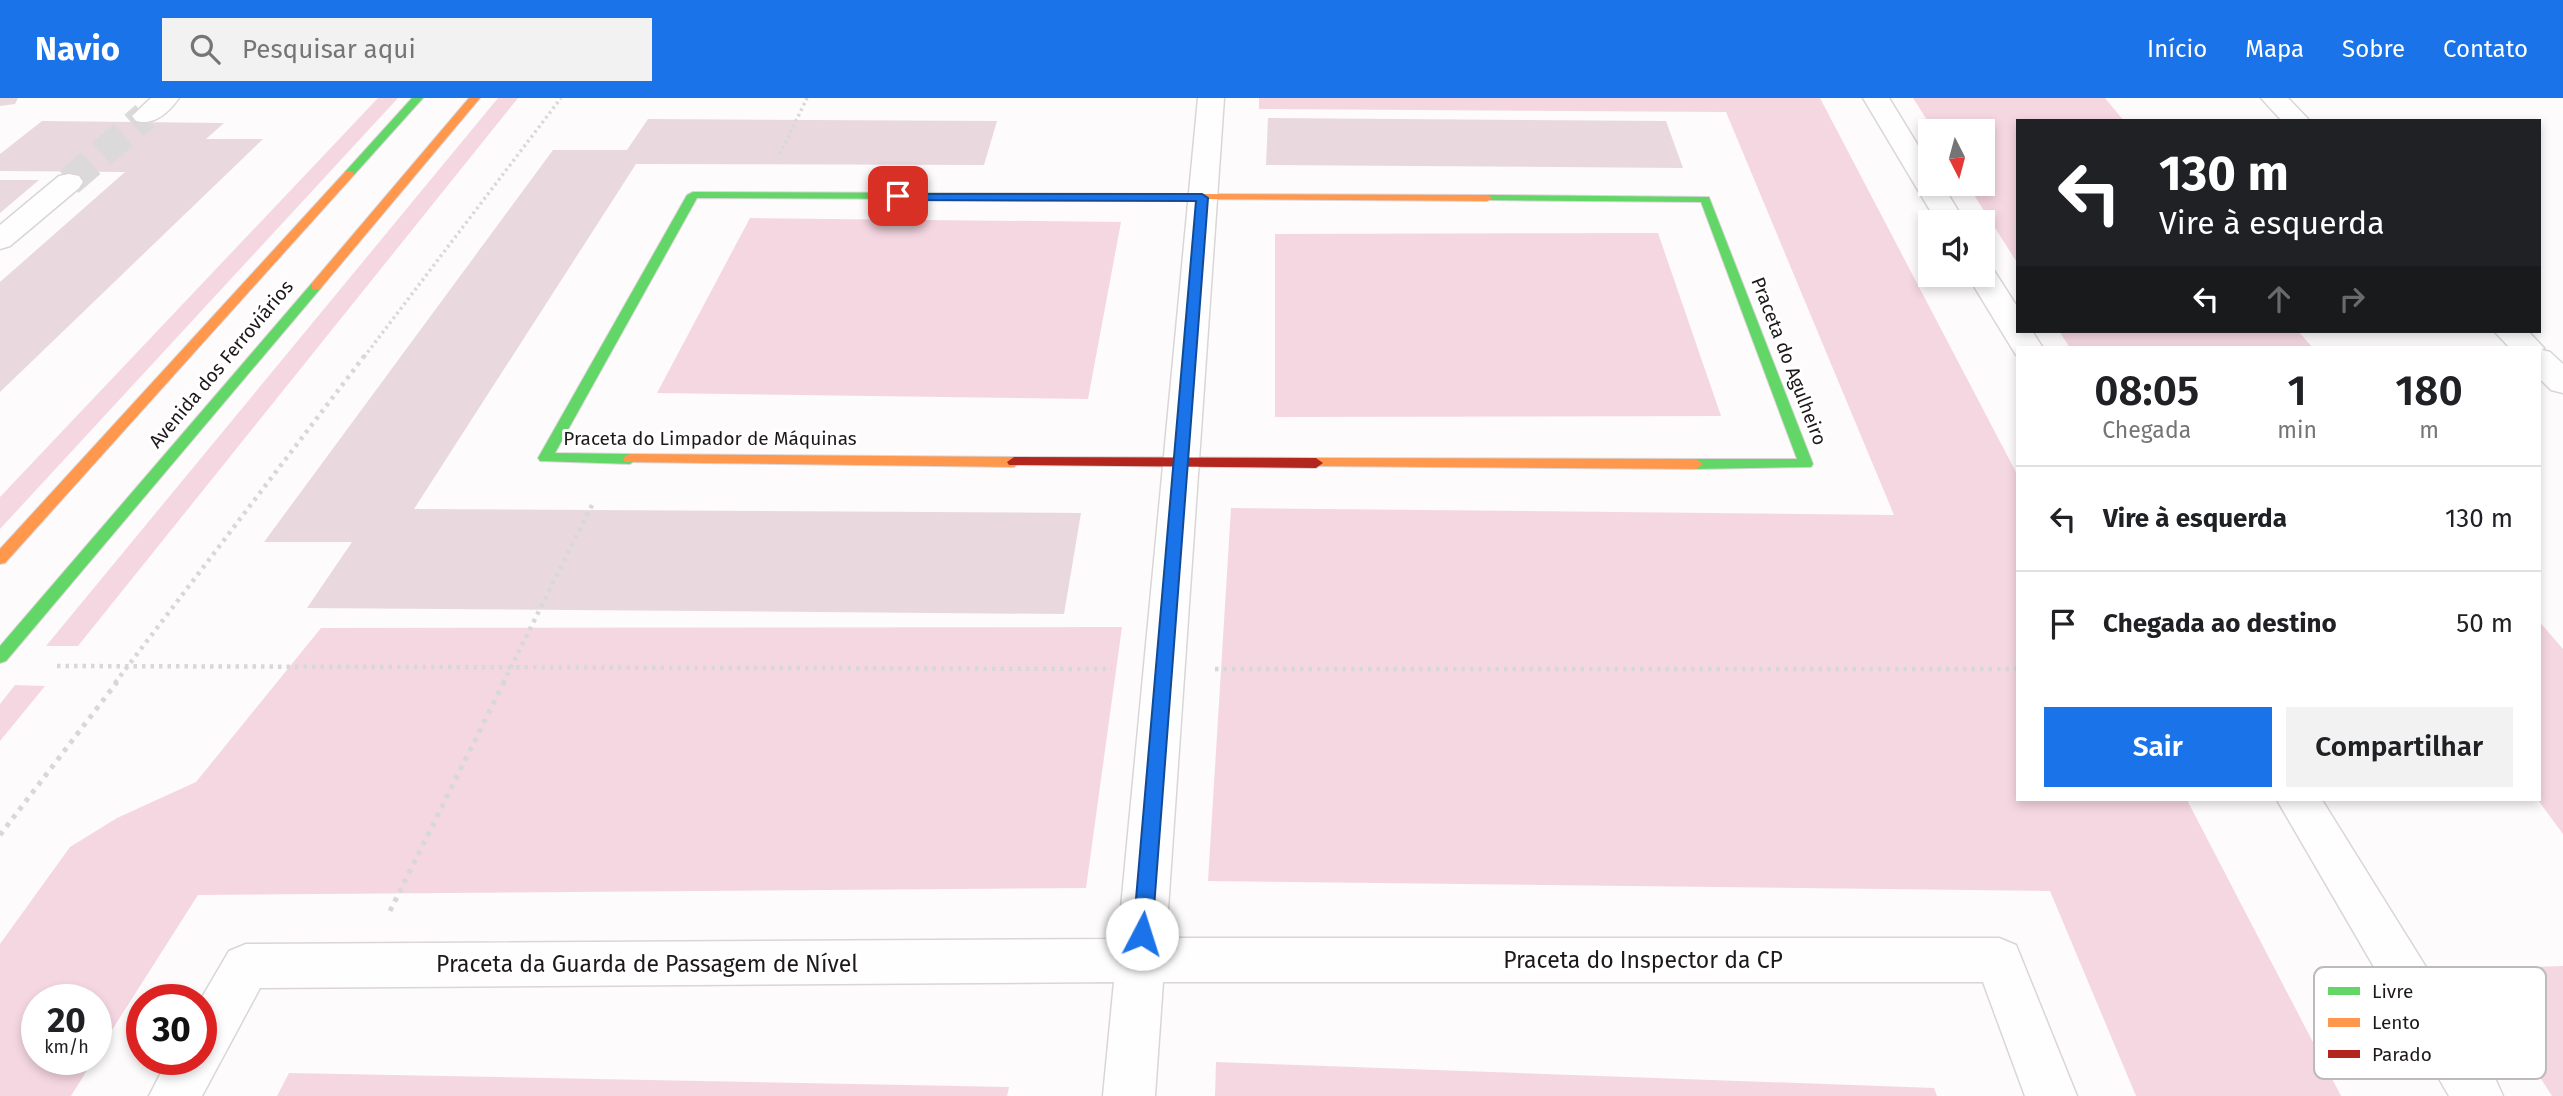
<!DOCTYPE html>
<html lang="pt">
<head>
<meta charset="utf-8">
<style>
	:root { --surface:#fff; --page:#f2f2f2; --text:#202124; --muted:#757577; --line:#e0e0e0; --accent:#1a73e8 }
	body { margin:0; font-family:"Fira Sans",sans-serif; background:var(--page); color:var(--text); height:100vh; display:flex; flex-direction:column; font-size:26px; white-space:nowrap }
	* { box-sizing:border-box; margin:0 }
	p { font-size:23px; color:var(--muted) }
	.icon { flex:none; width:38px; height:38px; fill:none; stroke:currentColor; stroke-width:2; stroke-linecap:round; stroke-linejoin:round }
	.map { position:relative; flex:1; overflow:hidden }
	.panel { position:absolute; left:2016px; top:248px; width:525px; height:455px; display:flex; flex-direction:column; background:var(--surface); border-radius:0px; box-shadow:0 4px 10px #0003 }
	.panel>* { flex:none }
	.top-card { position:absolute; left:2016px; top:21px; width:525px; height:214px; border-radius:0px; box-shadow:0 4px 10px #0003; background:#202124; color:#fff; overflow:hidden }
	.needle { width:46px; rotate:174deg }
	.tools { position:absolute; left:1918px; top:21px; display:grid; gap:14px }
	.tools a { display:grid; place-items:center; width:77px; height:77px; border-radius:0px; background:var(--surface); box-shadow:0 4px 10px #0003; font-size:35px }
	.speed { position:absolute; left:21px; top:886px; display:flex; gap:14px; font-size:35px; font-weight:700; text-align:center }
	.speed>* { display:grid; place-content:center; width:91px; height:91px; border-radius:50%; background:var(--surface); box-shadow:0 4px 10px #0003; line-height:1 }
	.speed small { font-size:18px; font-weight:400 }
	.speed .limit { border:10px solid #d22; background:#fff; color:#111 }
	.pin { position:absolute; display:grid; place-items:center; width:60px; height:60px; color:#fff; margin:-30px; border-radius:14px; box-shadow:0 4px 10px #0006 }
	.me { position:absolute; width:77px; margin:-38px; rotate:5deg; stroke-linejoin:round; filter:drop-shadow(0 0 5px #0008) }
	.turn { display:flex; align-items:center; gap:24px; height:147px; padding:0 28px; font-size:32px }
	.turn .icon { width:91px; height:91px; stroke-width:2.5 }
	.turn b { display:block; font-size:49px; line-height:60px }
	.lanes { display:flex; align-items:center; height:66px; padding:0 28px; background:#0003; justify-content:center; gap:35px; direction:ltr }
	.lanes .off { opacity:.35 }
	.eta { display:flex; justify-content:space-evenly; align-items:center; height:119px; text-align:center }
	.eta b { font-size:42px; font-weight:600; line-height:49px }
	.action { display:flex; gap:14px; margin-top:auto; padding:14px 28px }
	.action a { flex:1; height:80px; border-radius:0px; background:var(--accent); color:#fff; font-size:28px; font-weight:600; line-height:80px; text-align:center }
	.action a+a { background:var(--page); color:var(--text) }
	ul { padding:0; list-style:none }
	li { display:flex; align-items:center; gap:21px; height:105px; padding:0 28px; border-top:2px solid var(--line) }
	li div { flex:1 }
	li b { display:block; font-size:26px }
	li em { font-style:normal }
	header { display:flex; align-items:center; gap:42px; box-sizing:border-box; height:98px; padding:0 35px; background:var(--accent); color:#fff }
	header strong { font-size:33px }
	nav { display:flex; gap:38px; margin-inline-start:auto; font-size:24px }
	.search { width:490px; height:63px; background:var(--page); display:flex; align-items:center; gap:18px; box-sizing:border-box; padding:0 24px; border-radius:0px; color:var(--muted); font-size:26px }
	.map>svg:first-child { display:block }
</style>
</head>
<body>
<header>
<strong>Navio</strong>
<div class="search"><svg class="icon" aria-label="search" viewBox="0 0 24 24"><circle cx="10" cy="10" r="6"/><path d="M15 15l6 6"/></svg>Pesquisar aqui</div>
<nav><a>Início</a><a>Mapa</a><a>Sobre</a><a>Contato</a></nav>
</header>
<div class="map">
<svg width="2563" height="998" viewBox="0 0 2563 998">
	<rect width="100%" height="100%" fill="#fdfbfc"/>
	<g fill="#f5d7e2">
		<path d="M378,0H398L0,431V399Z"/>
		<path d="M498,0H518L78,548H46Z"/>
		<path d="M1259,0H1820L2018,378V702H2187L2341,998H2136L2050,793L1208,783L1231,410L1894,417L1726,14L1259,11Z"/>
		<path d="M1913,0H2105L2124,23H2018V166L1967,86H1983V33H1934Z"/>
		<path d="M750,120L1121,124L1088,301L657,295Z"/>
		<path d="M1658,135L1721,318L1275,319V136Z"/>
		<path d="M2059,233H2298L2313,250H2070Z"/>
		<path d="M2539,523L2563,551V736L2538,702Z"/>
		<path d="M1122,529L1086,790L198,797L96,957V901H37V961H94L71,998H0V846L70,749L117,720L196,684L321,530Z"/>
		<path d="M15,587L45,588L0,643V606Z"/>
		<path d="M2563,868V998H2552L2471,871Z"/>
		<path d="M1216,964L1934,990L1937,998H1215Z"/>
		<path d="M289,975L1009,989L1007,998H277Z"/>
	</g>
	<g fill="#e9d9df">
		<path d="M0,0H18L15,6L0,8Z"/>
		<path d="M1268,20L1666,23L1683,70L1266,67Z"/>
		<path d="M648,21L997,23L984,67L636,66L414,411L1081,415L1064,516L307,510L352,444H264L553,52H627Z"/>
		<path d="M42,23L224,25L206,41H263L0,294V184L125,74L0,73V56Z"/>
		<path d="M0,82H39L0,115Z"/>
	</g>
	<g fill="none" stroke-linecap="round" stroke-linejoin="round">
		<path stroke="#dcd9da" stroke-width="29" stroke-dasharray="29 14" stroke-linecap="butt" d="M69,84L145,18"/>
		<g stroke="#dad6d7" stroke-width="3">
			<g id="street">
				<path d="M151,0H179C169,14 154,28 136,23L132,18Z"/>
				<path d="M1198,0H1224L1166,840H1999L2016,847L2077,998H2025L1983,884H1163L1155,998H1103L1114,884L260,890L202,998H149L168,961H201V901L229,853L246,846L1118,841Z"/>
				<path d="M1863,0H1889L1930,67V86H1942L1965,124H1937Z"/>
				<path d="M2261,0H2288L2310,23H2282Z"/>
				<path d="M69,76L79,78L83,84L79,90L10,148L0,151V127L59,78Z"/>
				<path d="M1983,168L1993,171L2018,210V233H2032L2043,250H2018V257H2016L1967,177H1983Z"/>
				<path d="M2494,233H2528L2544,250L2542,252L2550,254L2563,266V295L2551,292L2539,280V250H2510Z"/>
				<path d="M2277,702H2322L2495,980L2503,998H2449Z"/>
			</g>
		</g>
		<g stroke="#dad6d7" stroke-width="2">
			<g id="fast">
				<path d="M412,0H423L353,78H345V74Z"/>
				<path d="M693,94L1192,96L1198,99L1192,102L697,100L555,355L630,356L637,361L630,366L540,363L538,360L687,97Z"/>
				<path d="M1487,97L1709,99L1813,366L1811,369L1696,371L1689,366L1696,361H1797L1701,104L1483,102L1481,100Z"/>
				<path d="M316,184L322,188L320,191L6,563L0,565V548L312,185Z"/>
			</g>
		</g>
		<g stroke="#dad6d7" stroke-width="2">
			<g id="slow">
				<path d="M469,0H480L320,191H312V185Z"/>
				<path d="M349,73L353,74V78L5,465L0,466V451L345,74Z"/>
				<path d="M1192,96L1487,97L1493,100L1487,103L1188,101V97Z"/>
				<path d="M630,356L1014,359L1021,364L1014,369L625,364L623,361L625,358Z"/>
				<path d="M1316,360L1696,361L1703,366L1696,371L1311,368L1309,365L1311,362Z"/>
			</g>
		</g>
		<g stroke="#dad6d7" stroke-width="2">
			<path id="jam" d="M1014,359L1316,360L1323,365L1316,370L1009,367L1007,364Z"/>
		</g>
		<g stroke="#d8d8d8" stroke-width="3.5" stroke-dasharray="2.5 3.5" stroke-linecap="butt">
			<path d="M780,56L807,0"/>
			<path d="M364,259L561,0"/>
		</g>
		<g stroke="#d8d8d8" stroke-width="4.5" stroke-dasharray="3.5 5" stroke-linecap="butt">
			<path d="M57,568L1112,571"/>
			<path d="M1215,571H2018"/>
			<path d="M115,585L365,257"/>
			<path d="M503,585L593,405"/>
		</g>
		<g stroke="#d8d8d8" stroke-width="5" stroke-dasharray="4.5 6" stroke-linecap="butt">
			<path d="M0,737L117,584"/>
			<path d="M390,813L504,584"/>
		</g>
		<use href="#street" fill="#fffeff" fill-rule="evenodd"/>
		<use href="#fast" fill="#63d668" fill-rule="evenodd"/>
		<use href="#slow" fill="#ff974d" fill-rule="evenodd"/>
		<use href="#jam" fill="#b3261e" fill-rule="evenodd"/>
	</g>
	<path fill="#1a73e8" stroke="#114b97" stroke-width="2" d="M894,96H1202L1208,100L1152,836L1149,842L1142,844L1135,842L1133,836L1196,103L898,102L894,101Z"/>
	<g text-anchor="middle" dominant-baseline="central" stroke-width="6" stroke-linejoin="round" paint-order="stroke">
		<g font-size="19" fill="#1e181a" stroke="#fff">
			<text transform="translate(1789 263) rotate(69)">Praceta do Agulheiro</text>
			<text transform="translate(221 266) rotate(-50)">Avenida dos Ferroviários</text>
			<text x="710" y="340">Praceta do Limpador de Máquinas</text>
		</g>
		<g font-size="23" fill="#1e181a" stroke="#fff">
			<text x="1643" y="862">Praceta do Inspector da CP</text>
			<text x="647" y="866">Praceta da Guarda de Passagem de Nível</text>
		</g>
	</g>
	<rect x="2314" y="869" width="232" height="112" rx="10" fill="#fff" stroke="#bcbaba" stroke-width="2"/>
	<rect x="2328" y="889" width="32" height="8" fill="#63d668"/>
	<rect x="2328" y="920" width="32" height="9" fill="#ff974d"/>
	<rect x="2328" y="952" width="32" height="8" fill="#b3261e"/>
	<g font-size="19" fill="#1e181a">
		<text x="2372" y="900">Livre</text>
		<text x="2372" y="931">Lento</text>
		<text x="2372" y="963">Parado</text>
	</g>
</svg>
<div class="tools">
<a><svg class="needle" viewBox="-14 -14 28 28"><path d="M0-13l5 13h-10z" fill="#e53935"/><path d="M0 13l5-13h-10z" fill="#757577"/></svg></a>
<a><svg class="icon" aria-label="sound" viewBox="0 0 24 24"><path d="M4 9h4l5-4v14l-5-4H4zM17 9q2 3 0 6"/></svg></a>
</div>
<div class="speed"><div>20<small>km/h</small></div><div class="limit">30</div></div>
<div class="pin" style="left:898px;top:98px;background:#d93025"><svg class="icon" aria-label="arrive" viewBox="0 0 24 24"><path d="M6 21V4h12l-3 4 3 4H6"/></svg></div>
<svg class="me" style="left:1142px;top:836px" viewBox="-20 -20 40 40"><circle r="19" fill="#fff"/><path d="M0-13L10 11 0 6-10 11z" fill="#1a73e8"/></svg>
<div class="top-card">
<div class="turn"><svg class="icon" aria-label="left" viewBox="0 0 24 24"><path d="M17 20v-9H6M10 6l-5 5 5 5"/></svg><div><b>130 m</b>Vire à esquerda</div></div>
<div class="lanes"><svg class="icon" aria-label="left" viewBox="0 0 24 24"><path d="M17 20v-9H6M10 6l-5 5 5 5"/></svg><svg class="icon off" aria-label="ahead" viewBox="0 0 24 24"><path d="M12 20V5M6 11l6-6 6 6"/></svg><svg class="icon off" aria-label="right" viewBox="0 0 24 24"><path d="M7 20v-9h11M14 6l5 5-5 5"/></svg></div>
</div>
<section class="panel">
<div class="eta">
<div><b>08:05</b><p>Chegada</p></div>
<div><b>1</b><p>min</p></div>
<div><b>180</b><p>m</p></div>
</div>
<ul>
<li><svg class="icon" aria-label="left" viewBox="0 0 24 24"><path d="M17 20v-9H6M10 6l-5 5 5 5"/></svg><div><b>Vire à esquerda</b></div><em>130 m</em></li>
<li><svg class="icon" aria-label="arrive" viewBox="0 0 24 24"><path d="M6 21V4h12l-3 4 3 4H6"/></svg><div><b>Chegada ao destino</b></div><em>50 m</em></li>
</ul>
<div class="action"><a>Sair</a><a>Compartilhar</a></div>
</section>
</div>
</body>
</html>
